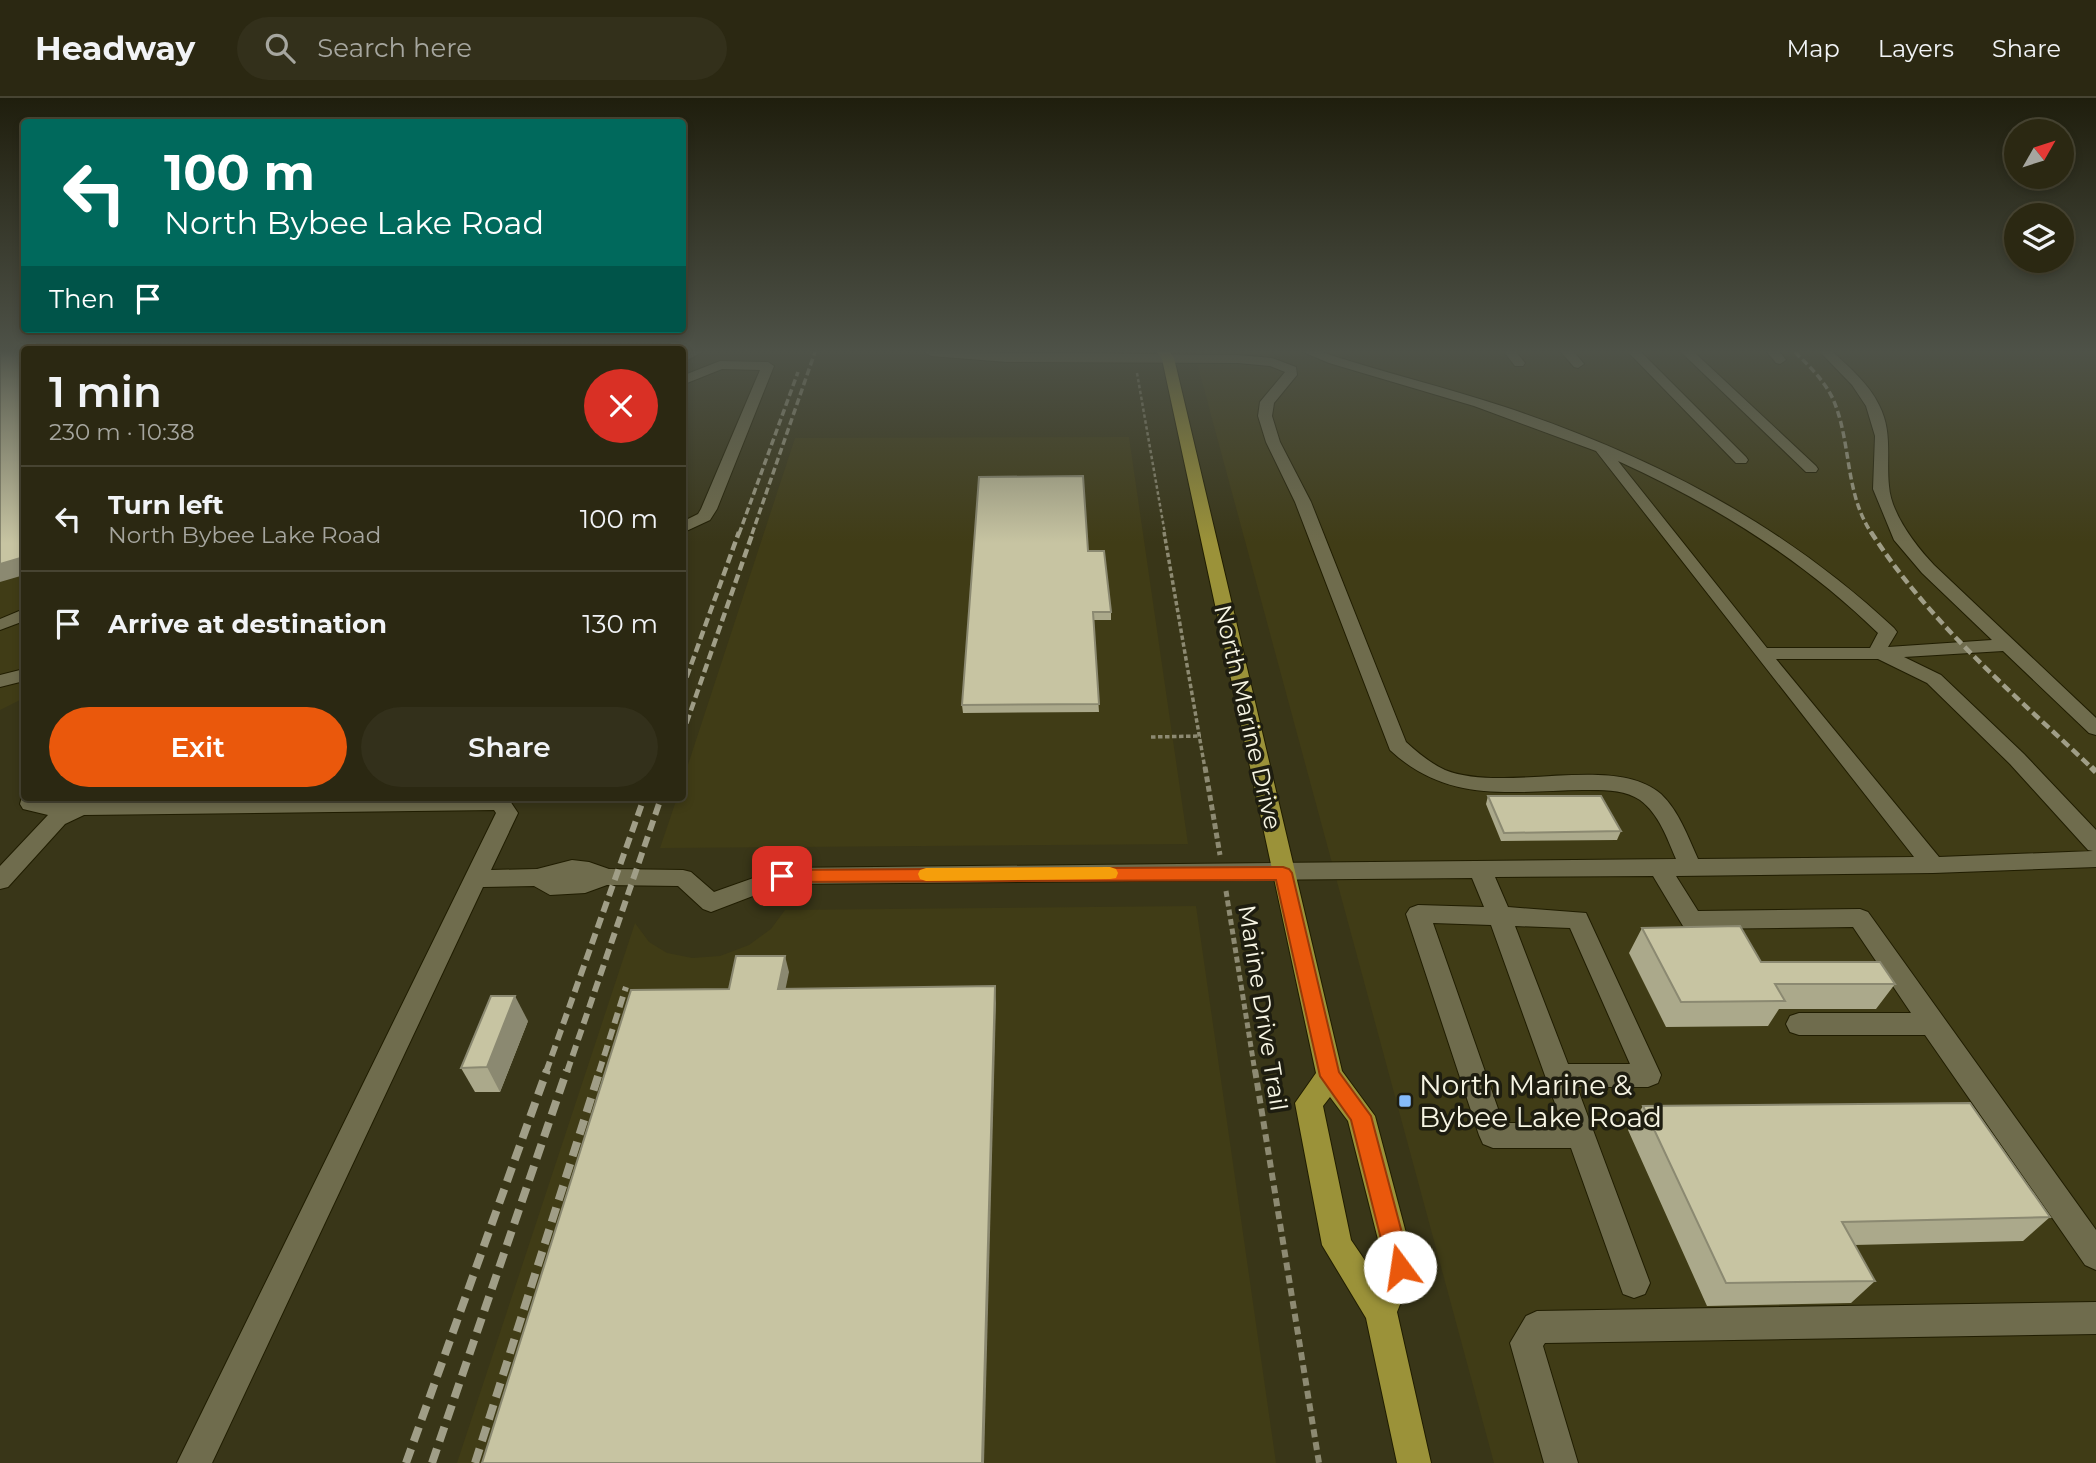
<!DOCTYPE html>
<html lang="en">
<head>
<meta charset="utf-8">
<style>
	:root { --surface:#2b2812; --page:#33301b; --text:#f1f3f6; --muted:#a6a69f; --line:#474432; --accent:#ea580c }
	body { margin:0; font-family:Montserrat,sans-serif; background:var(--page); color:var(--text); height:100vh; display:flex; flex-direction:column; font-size:26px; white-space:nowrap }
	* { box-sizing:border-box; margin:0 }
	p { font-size:23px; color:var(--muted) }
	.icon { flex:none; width:38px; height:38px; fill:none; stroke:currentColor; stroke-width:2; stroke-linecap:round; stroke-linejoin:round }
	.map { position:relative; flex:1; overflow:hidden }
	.side { position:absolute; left:21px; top:248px; width:665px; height:455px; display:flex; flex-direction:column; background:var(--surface); border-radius:7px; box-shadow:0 4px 10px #0003,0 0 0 2px var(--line) }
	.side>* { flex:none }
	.banner { position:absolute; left:21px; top:21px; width:665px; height:214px; border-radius:7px; box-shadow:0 4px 10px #0003,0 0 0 2px var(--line); background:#00695c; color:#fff; overflow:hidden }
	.needle { width:46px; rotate:51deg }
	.fabs { position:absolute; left:2004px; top:21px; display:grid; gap:14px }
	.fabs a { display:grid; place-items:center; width:70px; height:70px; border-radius:50%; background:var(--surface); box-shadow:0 4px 10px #0003,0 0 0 2px var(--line); font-size:35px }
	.pin { position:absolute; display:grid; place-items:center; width:60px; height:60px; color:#fff; margin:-30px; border-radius:14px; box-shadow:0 4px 10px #0006 }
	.me { position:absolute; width:77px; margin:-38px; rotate:346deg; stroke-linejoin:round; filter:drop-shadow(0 0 5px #0008) }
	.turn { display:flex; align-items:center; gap:24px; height:147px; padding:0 28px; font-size:32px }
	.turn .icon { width:91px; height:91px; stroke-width:2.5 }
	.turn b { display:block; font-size:49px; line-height:60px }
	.then { display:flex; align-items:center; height:66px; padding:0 28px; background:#0003; gap:14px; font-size:26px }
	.round { display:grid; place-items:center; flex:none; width:74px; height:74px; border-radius:37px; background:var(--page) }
	.headline { display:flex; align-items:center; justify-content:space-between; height:119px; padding:0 28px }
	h1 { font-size:42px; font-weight:600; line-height:52px }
	.action { display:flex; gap:14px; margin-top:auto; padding:14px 28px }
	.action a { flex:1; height:80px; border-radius:42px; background:var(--accent); color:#fff; font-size:28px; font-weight:600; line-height:80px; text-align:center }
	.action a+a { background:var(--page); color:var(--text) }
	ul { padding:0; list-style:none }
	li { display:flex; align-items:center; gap:21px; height:105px; padding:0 28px; border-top:2px solid var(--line) }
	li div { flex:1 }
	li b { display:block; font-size:26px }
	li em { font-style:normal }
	header { display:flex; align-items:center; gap:42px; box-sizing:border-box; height:98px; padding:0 35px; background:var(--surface); border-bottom:2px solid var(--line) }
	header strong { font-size:33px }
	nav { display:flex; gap:38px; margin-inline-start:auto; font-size:24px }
	.search { width:490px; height:63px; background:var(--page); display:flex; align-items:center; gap:18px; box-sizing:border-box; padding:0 24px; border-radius:38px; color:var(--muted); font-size:26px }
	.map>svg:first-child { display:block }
</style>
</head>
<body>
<header>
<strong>Headway</strong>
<div class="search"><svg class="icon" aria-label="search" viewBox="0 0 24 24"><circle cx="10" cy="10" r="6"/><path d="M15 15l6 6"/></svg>Search here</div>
<nav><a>Map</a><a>Layers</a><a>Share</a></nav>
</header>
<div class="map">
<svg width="2096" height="1365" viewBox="0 0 2096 1365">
	<rect width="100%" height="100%" fill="#393618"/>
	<g fill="#403c16">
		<path d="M0,254H24V600L0,612Z"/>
		<path d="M1194,254H2096V1365H1494Z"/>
		<path d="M1129,339L1188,746L660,750L677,700H682L683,682L795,340Z"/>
		<path d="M1196,808L1276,1365H457L635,825L649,844L667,855L692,860L720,858L749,847L771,831L785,812Z"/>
	</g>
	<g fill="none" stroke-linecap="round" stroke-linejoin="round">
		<g stroke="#201d01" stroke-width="2">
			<g id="minor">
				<path d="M687,254H702L682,265V256Z"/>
				<path d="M925,254L1238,257L1272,260L1296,269L1297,277L1274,305L1272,318L1280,344L1311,404L1406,644C1418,655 1430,665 1445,672C1505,696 1614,655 1661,696C1679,713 1688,739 1698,761L1914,759L1596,353L1474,308L1329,265L1303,254H1321C1382,274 1444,289 1505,309C1652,358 1780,424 1894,530L1897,534L1888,549L1992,542L1922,475L1894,442L1873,391L1875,338L1866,308L1852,287L1820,254H1833C1850,270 1869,286 1879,307C1893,334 1886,360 1889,388C1891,416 1916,448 1934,467L2096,620V637L2089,635L2003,553L1904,559L1941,577L2024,656L2096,732V769L1933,775L1676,778L1698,813L1860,811L1868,814L2096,1132V1172L2085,1167L1925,937H1799L1790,934L1786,926L1790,918L1799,915H1911L1853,829L1691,831L1683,828L1653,778L1495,779L1508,809L1586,815L1661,977L1658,985L1648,989H1577L1650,1185L1645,1196L1634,1200L1623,1196L1571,1050H1493L1483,1046L1479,1037L1406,816L1410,810L1418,807L1484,809L1472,780L784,786L711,814L703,811L678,788L607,787L585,795L550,797L534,788L483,789L212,1365H177L496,715L494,712L84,717L65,726L8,789L0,791V768L48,717L23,711L20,706L23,695L24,700C45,700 61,708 81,703L508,700L518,715L491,772L537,771L572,762L589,764L609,771L683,772L691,774L714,794L782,770L1676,761C1667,740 1659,716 1640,702C1624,691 1602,692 1583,692C1510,693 1448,706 1390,652L1295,404L1266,344L1258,318L1260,304L1285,274L1270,268L1238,265L1007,264L931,258ZM1618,363C1715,407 1802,461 1878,535L1870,550H1767ZM1776,561H1878L1927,585L2010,666L2088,752L2093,753L1939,759ZM1433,825L1491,827L1562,1025H1503ZM1515,828L1570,830L1630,966H1568Z"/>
				<path d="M1504,254H1516L1525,265L1523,268H1515Z"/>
				<path d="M1561,254H1574L1584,266L1578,270L1574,269Z"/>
				<path d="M1628,254H1641L1746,359L1748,362L1746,365H1736Z"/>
				<path d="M1681,254H1694L1816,368L1818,371L1816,374H1806Z"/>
				<path d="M1767,254H1780L1786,262L1780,266L1776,265Z"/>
				<path d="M720,263L768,264L774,268L717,411L710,422L682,435V424L698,416L701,411L760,272L722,271L682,287V278Z"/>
				<path d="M24,511V523L0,532V521Z"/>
				<path d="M24,571V583L0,589V577Z"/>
				<path d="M2096,1204V1236L1545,1245L1543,1248L1578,1365H1544L1510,1245L1526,1218L1537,1213Z"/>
			</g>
		</g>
		<g stroke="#201d01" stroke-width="2">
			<path id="major" d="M1157,254H1170L1174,260L1342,973L1375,1018L1415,1169L1397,1214L1431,1365H1397L1366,1220L1322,1147L1295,1005L1316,975L1162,261ZM1330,999L1348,1023L1385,1169L1379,1183L1351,1142L1323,1008Z"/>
		</g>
		<path stroke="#8d8a72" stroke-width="2.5" stroke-dasharray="3.5 2.5" stroke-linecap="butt" d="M1137,275L1165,436"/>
		<g stroke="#8d8a72" stroke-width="3.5" stroke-dasharray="4.5 2.5" stroke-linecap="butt">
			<path d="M1164,434L1205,671"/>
			<path d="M1151,639L1201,638"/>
		</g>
		<g stroke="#8d8a72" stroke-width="5" stroke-dasharray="6 3.5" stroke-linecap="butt">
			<path d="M1205,669L1220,757"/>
			<path d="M1226,793L1255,974"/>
		</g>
		<path stroke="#8d8a72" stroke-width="6" stroke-dasharray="8 5" stroke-linecap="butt" d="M1255,972L1319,1365"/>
		<use href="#minor" fill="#6f6c4d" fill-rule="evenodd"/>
		<use href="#major" fill="#9b9239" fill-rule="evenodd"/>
		<g stroke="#a09e87" stroke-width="3.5" stroke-dasharray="7 3.5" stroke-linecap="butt">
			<path d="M1795,254C1809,268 1824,282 1833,301C1852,345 1844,394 1872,436"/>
			<path d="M739,436L798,274"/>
			<path d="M752,436L815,254"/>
		</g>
		<g stroke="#a09e87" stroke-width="4.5" stroke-dasharray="9 4.5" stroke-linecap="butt">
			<path d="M1871,434C1930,526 2014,596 2093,671"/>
			<path d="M682,592L739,434"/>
			<path d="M682,638L753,434"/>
		</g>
		<g stroke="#a09e87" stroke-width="6" stroke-dasharray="11 6" stroke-linecap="butt">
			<path d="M2091,669L2096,674"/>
			<path d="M546,974L644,700"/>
			<path d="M567,974L661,700"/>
			<path d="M599,974L626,889"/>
		</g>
		<g stroke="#a09e87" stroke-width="8" stroke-dasharray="15 8" stroke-linecap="butt">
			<path d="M406,1365L547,972"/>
			<path d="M432,1365L567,972"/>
			<path d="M475,1365L600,972"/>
		</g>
	</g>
	<g fill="#aba98b">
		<path d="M1088,453L1111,514V522H1093L1099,614L963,615L962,607Z"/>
		<path d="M1488,698L1621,733L1617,742L1501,743L1486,706Z"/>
		<path d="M1642,830L1761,864L1895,886L1876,911H1779L1768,928L1666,929L1629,855Z"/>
		<path d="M528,923L500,994H475L461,970Z"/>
		<path d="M1643,1008L2050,1119L2023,1143L1854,1147L1875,1183L1851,1205L1707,1208L1628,1032Z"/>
	</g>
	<g fill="#8b8971">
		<path d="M24,459V477L0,484V466Z"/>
		<path d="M785,858L789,874L782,908L778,891Z"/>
		<path d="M995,888L996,905L984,1365H982Z"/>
		<path d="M515,898L528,923L500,994L487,969Z"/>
	</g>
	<g fill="#c7c4a2" stroke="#8b8971" stroke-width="2">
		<path d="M0,254H24V459L0,466Z"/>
		<path d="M1083,378L1088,453H1104L1111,514H1093L1099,606L962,607L979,379Z"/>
		<path d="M1488,698H1601L1621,733L1504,735Z"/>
		<path d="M1740,828L1761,864H1880L1895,886H1775L1785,903L1681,904L1642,830Z"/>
		<path d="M736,858H785L778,891L995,888L982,1365H482L631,892L729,891Z"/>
		<path d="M491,898H515L487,969L461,970Z"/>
		<path d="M1970,1005L2050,1119L1842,1124L1875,1183L1726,1185L1643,1008Z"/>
	</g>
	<linearGradient id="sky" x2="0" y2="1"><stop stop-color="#1f1e0d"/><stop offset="0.57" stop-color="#4e5248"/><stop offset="1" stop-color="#4e5248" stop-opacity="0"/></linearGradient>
	<rect width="2096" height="445" fill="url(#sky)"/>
	<path fill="#ea580c" stroke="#983908" stroke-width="2" d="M1283,769L1289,771L1292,775L1339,974L1371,1018L1411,1169L1408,1177L1400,1181L1391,1177L1388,1169L1351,1022L1320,978L1276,782L782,784L776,782L773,778L776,773L782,772Z"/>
	<path fill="#f59e0b" d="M1110,769L1116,771L1118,775L1116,780L1110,781L926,783L920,781L918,776L920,772L926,770Z"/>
	<rect fill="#85bbfb" stroke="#1e1d10" stroke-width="2.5" x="1398" y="996" width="14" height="14" rx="3.5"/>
	<g text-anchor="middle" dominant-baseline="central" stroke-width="7" stroke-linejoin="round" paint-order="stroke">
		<g font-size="24" fill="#f7f5e4" stroke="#1e1d10">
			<text transform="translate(1248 619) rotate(77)">North Marine Drive</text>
			<text transform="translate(1263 910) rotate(81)">Marine Drive Trail</text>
		</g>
		<g font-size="28" fill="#f7f5e4" stroke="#1e1d10" text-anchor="start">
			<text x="1419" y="987">North Marine &amp;<tspan x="1419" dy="32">Bybee Lake Road</tspan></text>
		</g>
	</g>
</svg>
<div class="fabs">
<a><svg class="needle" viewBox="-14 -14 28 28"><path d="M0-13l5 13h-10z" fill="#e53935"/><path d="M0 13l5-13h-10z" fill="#a6a69f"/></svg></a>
<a><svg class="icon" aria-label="layers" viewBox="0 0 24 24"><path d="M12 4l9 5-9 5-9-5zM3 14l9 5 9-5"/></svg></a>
</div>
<div class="pin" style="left:782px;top:778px;background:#d93025"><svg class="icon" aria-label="arrive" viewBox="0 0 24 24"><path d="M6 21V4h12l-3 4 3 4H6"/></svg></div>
<svg class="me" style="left:1400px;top:1169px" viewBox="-20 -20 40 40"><circle r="19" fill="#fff"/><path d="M0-13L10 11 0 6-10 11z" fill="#ea580c"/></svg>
<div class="banner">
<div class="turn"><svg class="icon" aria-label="left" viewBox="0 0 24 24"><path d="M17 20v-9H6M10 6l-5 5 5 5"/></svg><div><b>100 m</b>North Bybee Lake Road</div></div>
<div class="then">Then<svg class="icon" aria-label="arrive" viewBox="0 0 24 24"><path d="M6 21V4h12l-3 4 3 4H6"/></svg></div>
</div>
<section class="side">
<div class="headline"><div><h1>1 min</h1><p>230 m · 10:38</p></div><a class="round" style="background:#d93025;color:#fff"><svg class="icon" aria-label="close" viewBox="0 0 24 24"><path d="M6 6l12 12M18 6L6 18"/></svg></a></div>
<ul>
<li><svg class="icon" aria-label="left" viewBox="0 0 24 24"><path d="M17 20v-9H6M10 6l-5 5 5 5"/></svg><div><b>Turn left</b><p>North Bybee Lake Road</p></div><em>100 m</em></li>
<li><svg class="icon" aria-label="arrive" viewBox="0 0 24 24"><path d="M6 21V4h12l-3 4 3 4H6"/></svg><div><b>Arrive at destination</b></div><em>130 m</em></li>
</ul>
<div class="action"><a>Exit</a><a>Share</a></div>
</section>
</div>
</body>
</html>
